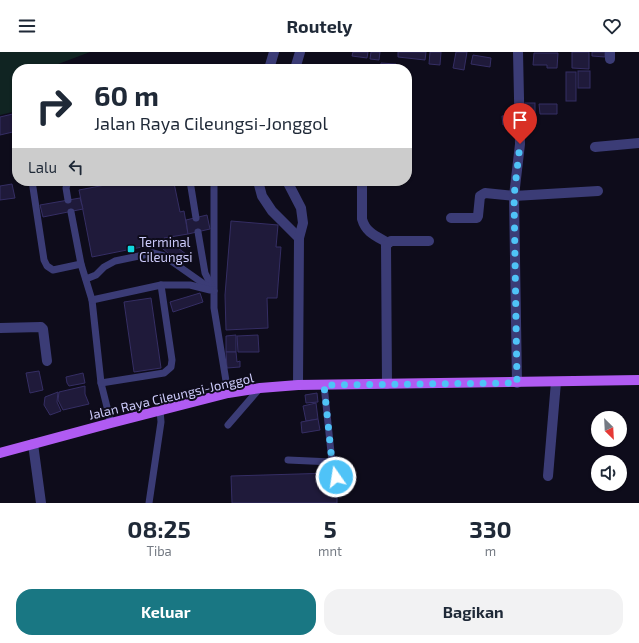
<!DOCTYPE html>
<html lang="id">
<head>
<meta charset="utf-8">
<style>
	:root { --surface:#fff; --page:#f2f2f3; --text:#1f2937; --muted:#747a83; --accent:#197783 }
	body { margin:0; font-family:"Exo 2",sans-serif; background:var(--page); color:var(--text); height:100vh; display:flex; flex-direction:column; font-size:15px; white-space:nowrap }
	* { box-sizing:border-box; margin:0 }
	p { font-size:13px; color:var(--muted) }
	.icon { flex:none; width:22px; height:22px; fill:none; stroke:currentColor; stroke-width:2; stroke-linecap:round; stroke-linejoin:round }
	.map { position:relative; height:451px; overflow:hidden }
	.sheet { display:flex; flex-direction:column; background:var(--surface); flex:1 }
	.sheet>* { flex:none }
	.hud { position:absolute; left:12px; top:12px; width:400px; height:122px; border-radius:16px; box-shadow:0 1px 3px #0004; background:#fff; color:var(--text); overflow:hidden }
	.needle { width:26px; rotate:156deg }
	.fabs { position:absolute; left:591px; top:359px; display:grid; gap:8px }
	.fabs a { display:grid; place-items:center; width:36px; height:36px; border-radius:50%; background:var(--surface); box-shadow:0 1px 3px #0004; font-size:20px }
	.pin { position:absolute; display:grid; place-items:center; width:34px; height:34px; color:#fff; margin:-41px -17px; border-radius:50% 50% 50% 0; rotate:-45deg; box-shadow:0 0 4px #0007 }
	.pin .icon { rotate:45deg }
	.me { position:absolute; width:44px; margin:-22px; rotate:347deg; stroke-linejoin:round; filter:drop-shadow(0 0 3px #0008) }
	.turn { display:flex; align-items:center; gap:14px; height:84px; padding:0 16px; font-size:18px }
	.turn .icon { width:52px; height:52px; stroke-width:2.5 }
	.turn b { display:block; font-size:28px; line-height:34px }
	.then { display:flex; align-items:center; height:38px; padding:0 16px; background:#0003; gap:8px; font-size:15px }
	.eta { display:flex; justify-content:space-evenly; align-items:center; height:68px; text-align:center }
	.eta b { font-size:24px; font-weight:700; line-height:28px }
	.primary-button { display:flex; gap:8px; margin-top:auto; padding:8px 16px }
	.primary-button a { flex:1; height:46px; border-radius:16px; background:var(--accent); color:#fff; font-size:16px; font-weight:700; line-height:46px; text-align:center }
	.primary-button a+a { background:var(--page); color:var(--text) }
	header { display:flex; justify-content:space-between; align-items:center; height:52px; padding:0 16px; background:var(--surface); font-size:18px; font-weight:700 }
	.map>svg:first-child { display:block }
</style>
</head>
<body>
<header><svg class="icon" aria-label="menu" viewBox="0 0 24 24"><path d="M4 6h16M4 12h16M4 18h16"/></svg>Routely<svg class="icon" aria-label="heart" viewBox="0 0 24 24"><path d="M12 20l-8-8c-3-5 5-10 8-4 3-6 11-1 8 4z"/></svg></header>
<div class="map">
<svg width="639" height="451" viewBox="0 0 639 451">
	<rect width="100%" height="100%" fill="#0e0c1b"/>
	<path fill="#102422" d="M0,0H90L45,17H17V59L0,63Z"/>
	<g fill="#1f1a3a" stroke="#352e64">
		<path d="M353,0H368L367,6L352,4Z"/>
		<path d="M371,0H380L379,8L370,7Z"/>
		<path d="M398,0H426L425,8L398,5Z"/>
		<path d="M430,0H441L440,13L429,12Z"/>
		<path d="M456,0H467L464,18L453,16Z"/>
		<path d="M572,0H589V17L572,16Z"/>
		<path d="M592,0H605V5L592,4Z"/>
		<path d="M534,1H558L557,16H547V13H533Z"/>
		<path d="M473,3L491,6L490,15L471,12Z"/>
		<path d="M381,11L396,12V17H380Z"/>
		<rect x="578" y="19" width="12" height="17"/>
		<rect x="566" y="20" width="10" height="29"/>
		<rect x="525" y="51" width="10" height="10"/>
		<path d="M539,52H557V62H540Z"/>
		<path d="M17,61V79L0,83V65Z"/>
		<path d="M515,63V72L503,73L502,64Z"/>
		<path d="M126,129H172L174,131L180,160L184,159L188,182L164,186L186,202L180,211L157,192L92,205L79,138Z"/>
		<path d="M12,132L15,146L0,148V134Z"/>
		<path d="M80,146L83,157L43,165L40,153Z"/>
		<path d="M207,163L210,177L188,182L186,168Z"/>
		<path d="M231,169L278,173L276,195H281L277,246H267L268,276L226,278L225,243Z"/>
		<path d="M200,241L203,250L173,260L170,250Z"/>
		<path d="M151,246L161,316L134,320L124,250Z"/>
		<path d="M236,283V300H226V284Z"/>
		<path d="M258,283L259,300H238L237,284Z"/>
		<path d="M226,300H236L237,310L240,309V315L227,316Z"/>
		<path d="M39,319L43,338L30,341L26,321Z"/>
		<path d="M83,321L85,331L69,334L67,331L66,325Z"/>
		<path d="M85,334V342L89,352L63,358L58,348L59,340Z"/>
		<path d="M58,340L57,350L61,359L50,363L44,353L45,345Z"/>
		<path d="M317,341L318,350L306,351L305,343Z"/>
		<path d="M316,351L318,367L306,369L303,354Z"/>
		<path d="M318,367L320,378L302,381L301,370Z"/>
		<path d="M332,421V427H337V451H232L231,424Z"/>
	</g>
	<g fill="none" stroke-linecap="round" stroke-linejoin="round">
		<g stroke="#3b3c76" stroke-width="7">
			<path d="M32,129L44,208L47,214L53,218L81,212"/>
			<path d="M68,129L66,136L68,148"/>
			<path d="M190,129L196,166"/>
			<path d="M213,129L214,132V256L228,341"/>
			<path d="M71,160L81,212L92,248L101,331L111,371"/>
			<path d="M198,180L205,221L213,237"/>
			<path d="M86,227L96,223L104,215L115,209L153,201L164,204L214,239"/>
			<path d="M92,248L161,233H190L210,238"/>
			<path d="M101,331L164,321L171,315L172,308L161,233"/>
			<path d="M324,333L332,410L336,425"/>
			<path d="M228,373L260,336"/>
			<path d="M288,408L332,410"/>
			<path d="M149,451L161,370L160,358"/>
		</g>
		<g stroke="#3b3c76" stroke-width="10">
			<path d="M610,7V0"/>
			<path d="M269,17L274,0"/>
			<path d="M295,17L300,0"/>
			<path d="M595,95L639,91"/>
			<path d="M258,129L262,144L272,159L299,186"/>
			<path d="M287,129L301,156L303,171L299,186L298,333"/>
			<path d="M362,130V167C366,181 376,184 388,191"/>
			<path d="M451,166H477L478,164L480,144L485,141L514,144L598,139"/>
			<path d="M0,276L41,275L43,277L47,309"/>
			<path d="M517,331L514,144L520,92L518,0"/>
			<path d="M387,332L386,193L391,189H429"/>
			<path d="M33,392L41,451"/>
			<path d="M548,424L556,330"/>
		</g>
		<path stroke="#b05bf2" stroke-width="10" d="M0,401L111,371L228,341L260,336L298,333L639,328"/>
	</g>
	<g fill="none" stroke-linecap="round" stroke-linejoin="round">
		<path stroke="#4fc3f7" stroke-width="7" stroke-dasharray="0 12.6" d="M336,425L332,410L324,333L517,331L514,144L520,92"/>
	</g>
	<rect fill="#12d7df" stroke="#0e0c1b" stroke-width="1.5" x="127" y="193" width="8" height="8" rx="2"/>
	<g text-anchor="middle" dominant-baseline="central" stroke-width="4" stroke-linejoin="round" paint-order="stroke">
		<g font-size="13" fill="#cdcbfb" stroke="#0e0c1b" text-anchor="start">
			<text x="139" y="190">Terminal<tspan x="139" dy="15">Cileungsi</tspan></text>
		</g>
		<g font-size="13" fill="#cdcbfb" stroke="#0e0c1b">
			<text transform="translate(171 344) rotate(-13)">Jalan Raya Cileungsi-Jonggol</text>
		</g>
	</g>
</svg>
<div class="fabs">
<a><svg class="needle" viewBox="-14 -14 28 28"><path d="M0-13l5 13h-10z" fill="#e53935"/><path d="M0 13l5-13h-10z" fill="#747a83"/></svg></a>
<a><svg class="icon" aria-label="sound" viewBox="0 0 24 24"><path d="M4 9h4l5-4v14l-5-4H4zM17 9q2 3 0 6"/></svg></a>
</div>
<div class="pin" style="left:520px;top:92px;background:#d93025"><svg class="icon" aria-label="arrive" viewBox="0 0 24 24"><path d="M6 21V4h12l-3 4 3 4H6"/></svg></div>
<svg class="me" style="left:336px;top:425px" viewBox="-20 -20 40 40"><circle r="17" fill="#4fc3f7" stroke="#fff" stroke-width="3"/><path d="M0-11L8 9 0 5-8 9z" fill="#fff"/></svg>
<div class="hud">
<div class="turn"><svg class="icon" aria-label="right" viewBox="0 0 24 24"><path d="M7 20v-9h11M14 6l5 5-5 5"/></svg><div><b>60 m</b>Jalan Raya Cileungsi-Jonggol</div></div>
<div class="then">Lalu<svg class="icon" aria-label="left" viewBox="0 0 24 24"><path d="M17 20v-9H6M10 6l-5 5 5 5"/></svg></div>
</div>
</div>
<section class="sheet">
<div class="eta">
<div><b>08:25</b><p>Tiba</p></div>
<div><b>5</b><p>mnt</p></div>
<div><b>330</b><p>m</p></div>
</div>
<div class="primary-button"><a>Keluar</a><a>Bagikan</a></div>
</section>
</body>
</html>
